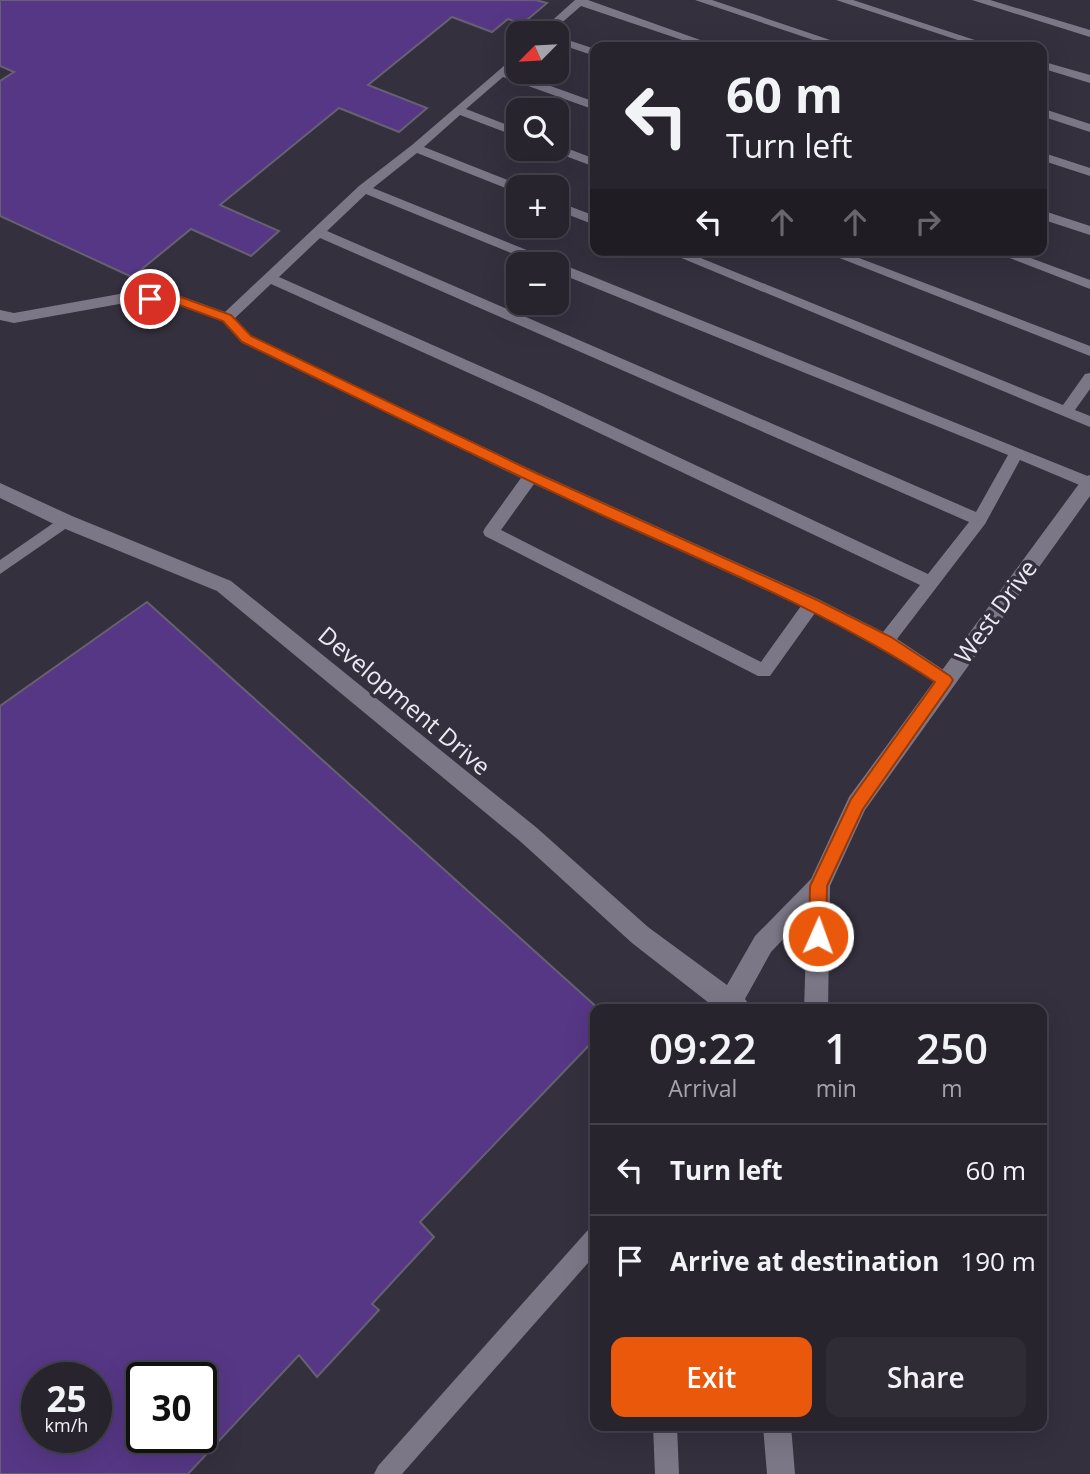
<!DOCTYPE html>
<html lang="en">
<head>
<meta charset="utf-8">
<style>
	:root { --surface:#27242e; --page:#2f2c36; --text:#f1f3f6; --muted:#a4a4aa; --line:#43414a; --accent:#ea580c }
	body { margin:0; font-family:"Open Sans",sans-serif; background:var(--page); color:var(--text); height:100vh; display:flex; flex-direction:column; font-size:26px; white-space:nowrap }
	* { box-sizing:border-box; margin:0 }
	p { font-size:23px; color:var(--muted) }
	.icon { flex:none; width:38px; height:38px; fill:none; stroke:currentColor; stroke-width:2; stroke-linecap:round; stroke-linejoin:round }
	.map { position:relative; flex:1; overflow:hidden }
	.drawer { position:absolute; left:590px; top:1004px; width:457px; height:427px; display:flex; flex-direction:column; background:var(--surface); border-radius:14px; box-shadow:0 7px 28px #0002,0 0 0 2px var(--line) }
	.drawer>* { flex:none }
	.banner { position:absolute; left:590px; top:42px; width:457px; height:214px; border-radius:14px; box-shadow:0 7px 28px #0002,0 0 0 2px var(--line); background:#27242e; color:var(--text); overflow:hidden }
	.needle { width:46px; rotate:246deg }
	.tools { position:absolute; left:506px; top:21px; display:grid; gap:14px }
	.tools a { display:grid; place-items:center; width:63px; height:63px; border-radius:14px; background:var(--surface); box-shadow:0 7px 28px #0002,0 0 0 2px var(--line); font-size:35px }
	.speed { position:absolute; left:21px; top:1362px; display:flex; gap:14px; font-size:35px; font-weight:700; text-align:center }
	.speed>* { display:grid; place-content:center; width:91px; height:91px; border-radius:50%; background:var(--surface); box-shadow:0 7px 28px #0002,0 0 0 2px var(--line); line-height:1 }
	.speed small { font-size:18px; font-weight:400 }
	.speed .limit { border:4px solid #111; border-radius:10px; background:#fff; color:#111 }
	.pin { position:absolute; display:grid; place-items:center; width:60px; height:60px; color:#fff; margin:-30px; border:4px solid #fff; border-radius:50%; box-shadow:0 2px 7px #0007 }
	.me { position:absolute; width:77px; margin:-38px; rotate:2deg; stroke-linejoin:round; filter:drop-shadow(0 0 5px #0008) }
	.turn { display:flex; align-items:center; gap:24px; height:147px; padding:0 21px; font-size:32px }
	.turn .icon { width:91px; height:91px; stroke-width:2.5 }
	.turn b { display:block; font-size:49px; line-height:60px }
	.lanes { display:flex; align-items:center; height:66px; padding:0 21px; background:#0003; justify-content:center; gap:35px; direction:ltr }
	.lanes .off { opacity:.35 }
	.eta { display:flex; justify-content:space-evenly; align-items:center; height:119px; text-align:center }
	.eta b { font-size:42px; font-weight:600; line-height:49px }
	.primary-button { display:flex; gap:14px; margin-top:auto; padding:14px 21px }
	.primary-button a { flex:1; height:80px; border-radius:14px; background:var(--accent); color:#fff; font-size:28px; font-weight:600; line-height:80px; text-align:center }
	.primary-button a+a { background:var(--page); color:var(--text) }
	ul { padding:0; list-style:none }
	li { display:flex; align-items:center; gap:21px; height:91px; padding:0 21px; border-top:2px solid var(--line) }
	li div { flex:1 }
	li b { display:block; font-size:26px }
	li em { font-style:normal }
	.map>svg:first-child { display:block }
</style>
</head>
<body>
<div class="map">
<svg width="1090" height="1474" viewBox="0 0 1090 1474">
	<rect width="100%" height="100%" fill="#34303e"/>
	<g fill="#563786" stroke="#656170" stroke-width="2" fill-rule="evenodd">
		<path d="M0,0H536L547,3L522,24L508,19L492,32L452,17L368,85L427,108L399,132L339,108L220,205L279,231L251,256L191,229L132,277L0,216V81L14,72L0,66Z"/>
		<path d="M147,602L600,1010H595V1039L420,1222L434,1237L372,1304L379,1310L317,1377L299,1355L188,1474H0V706ZM37,1377H96V1437H37ZM142,1377H201V1437H142Z"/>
	</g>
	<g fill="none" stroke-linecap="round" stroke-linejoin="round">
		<g fill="#7b7787" fill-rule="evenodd">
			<path d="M575,0H588L720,47H703L581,6L550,33H538Z"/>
			<path d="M695,0H712L851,47H834Z"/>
			<path d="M836,0H853L996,47H979Z"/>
			<path d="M972,0H990L1090,30V37Z"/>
			<path d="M556,36L595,49V56L556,43Z"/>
			<path d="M518,54V63L509,71L595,102V110L503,77L466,109L518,129V137L460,115L424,147L523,186L518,187V193L417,153L373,188L1090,477L1089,489L1020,460L985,524L897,639L951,675L954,680L951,685H939L880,646L815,613L770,676H758L485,536L483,532L485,528L521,478L241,342L222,321L174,304L125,303L14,323L0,320V310L14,313L125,293L175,294L225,312L359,186L412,145ZM366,194L538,264H556V272L1008,455L976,512L327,231ZM320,238L969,522L928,574L548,396L279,277ZM271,284L538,404L920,585L883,632L818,599L536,472L251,336L235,318ZM534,484L801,606L761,662L501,530Z"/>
			<path d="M1041,61L1090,75V83L1041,68Z"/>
			<path d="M1041,108L1090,124V132L1041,116Z"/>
			<path d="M556,144L595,159V167L552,151L550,149H556Z"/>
			<path d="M1041,152L1090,168V176L1041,160Z"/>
			<path d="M556,201L595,216V225L556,210Z"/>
			<path d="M1041,210L1090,226V235L1041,219Z"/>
			<path d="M662,250H681L1063,405L1085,374L1090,373V389L1075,410L1090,416V427Z"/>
			<path d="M819,250H838L1090,346V356Z"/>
			<path d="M989,250H1009L1090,280V289Z"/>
			<path d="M65,515L71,517L73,521L71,525L0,574V560Z"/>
			<path d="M595,1228V1255L402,1474H374L378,1466L587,1231Z"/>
			<path d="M653,1426H677L679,1474H655Z"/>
		</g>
		<g fill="#7b7787" fill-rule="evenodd">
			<path d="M1090,475V496L865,810L830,886L828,1010H804L807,914L771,952L745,999L753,1010H718L632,943L521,842L217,591L58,526L0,498V483L72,516L231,581L537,828L648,927L727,985L755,936L811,879L849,797L1084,477Z"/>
			<path d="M763,1426H791L795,1474H767Z"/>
		</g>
	</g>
	<path fill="#ea580c" stroke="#983908" stroke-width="2" d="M150,294L175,295L231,315L251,336L536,473L817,600L891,637L950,676L953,680L950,685L863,809L827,886L826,936L824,941L818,944L811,941L809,936L810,886L851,799L935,682C832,614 717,567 604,516C483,460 362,400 242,342L223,321L174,303L146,301V296Z"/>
	<g text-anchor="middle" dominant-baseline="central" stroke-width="7" stroke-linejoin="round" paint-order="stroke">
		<g font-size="24" fill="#ece9f2" stroke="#34303e">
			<text transform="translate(995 611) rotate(-54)">West Drive</text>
			<text transform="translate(405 700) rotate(40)">Development Drive</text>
		</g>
	</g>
</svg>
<div class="tools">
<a><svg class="needle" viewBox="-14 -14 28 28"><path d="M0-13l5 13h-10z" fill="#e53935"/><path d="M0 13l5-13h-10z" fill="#a4a4aa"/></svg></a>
<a><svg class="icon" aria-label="search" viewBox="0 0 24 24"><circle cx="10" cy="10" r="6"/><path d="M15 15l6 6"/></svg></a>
<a>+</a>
<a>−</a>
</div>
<div class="speed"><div>25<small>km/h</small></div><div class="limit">30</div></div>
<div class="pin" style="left:150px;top:299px;background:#d93025"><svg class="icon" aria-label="arrive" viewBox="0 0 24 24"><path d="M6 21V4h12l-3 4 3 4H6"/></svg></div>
<svg class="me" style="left:818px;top:936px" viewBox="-20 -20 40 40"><circle r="17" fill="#ea580c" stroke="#fff" stroke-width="3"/><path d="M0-11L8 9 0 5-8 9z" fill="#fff"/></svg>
<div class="banner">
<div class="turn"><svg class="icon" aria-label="left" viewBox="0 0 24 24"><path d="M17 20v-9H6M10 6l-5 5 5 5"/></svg><div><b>60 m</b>Turn left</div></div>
<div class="lanes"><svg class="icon" aria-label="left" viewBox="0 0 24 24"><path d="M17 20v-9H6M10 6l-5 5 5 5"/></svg><svg class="icon off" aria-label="ahead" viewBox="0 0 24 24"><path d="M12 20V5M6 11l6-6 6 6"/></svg><svg class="icon off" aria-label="ahead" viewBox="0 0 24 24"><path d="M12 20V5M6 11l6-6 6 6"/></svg><svg class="icon off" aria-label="right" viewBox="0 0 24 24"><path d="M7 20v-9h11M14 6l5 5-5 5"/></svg></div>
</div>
<section class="drawer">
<div class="eta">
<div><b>09:22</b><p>Arrival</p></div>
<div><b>1</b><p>min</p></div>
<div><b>250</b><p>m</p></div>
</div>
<ul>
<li><svg class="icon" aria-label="left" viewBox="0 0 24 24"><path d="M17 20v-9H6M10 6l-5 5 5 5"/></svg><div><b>Turn left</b></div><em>60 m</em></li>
<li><svg class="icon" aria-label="arrive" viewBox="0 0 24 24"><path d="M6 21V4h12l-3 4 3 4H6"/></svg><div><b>Arrive at destination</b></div><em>190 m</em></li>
</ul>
<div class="primary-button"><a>Exit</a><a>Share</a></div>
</section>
</div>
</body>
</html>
